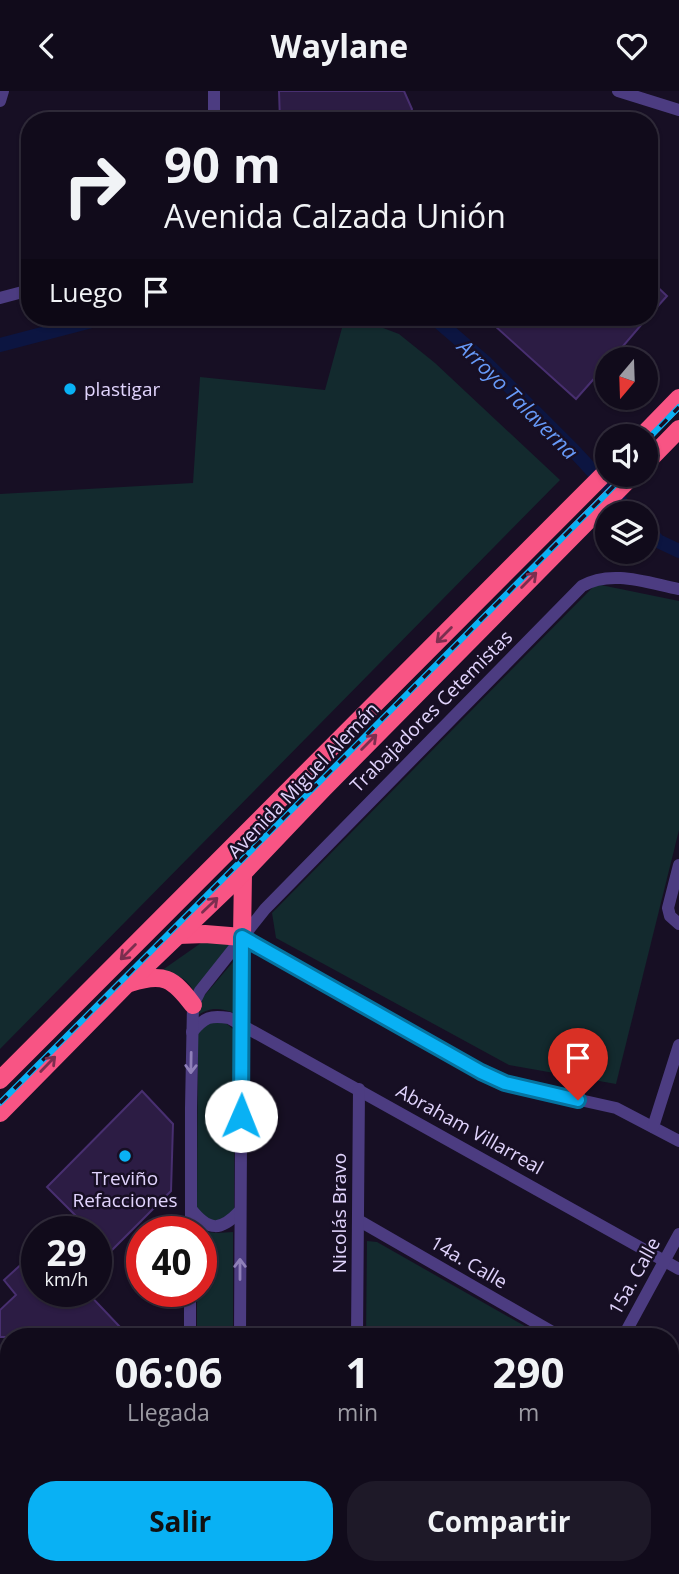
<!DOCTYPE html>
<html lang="es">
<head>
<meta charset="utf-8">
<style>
	:root { --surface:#110b1b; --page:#1e1928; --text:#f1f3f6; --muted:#9c9ba3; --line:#302b3a; --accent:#09b1f4 }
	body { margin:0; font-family:"Open Sans",sans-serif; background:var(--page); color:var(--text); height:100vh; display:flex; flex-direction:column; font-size:26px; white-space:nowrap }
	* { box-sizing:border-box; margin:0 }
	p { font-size:23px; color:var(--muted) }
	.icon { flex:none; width:38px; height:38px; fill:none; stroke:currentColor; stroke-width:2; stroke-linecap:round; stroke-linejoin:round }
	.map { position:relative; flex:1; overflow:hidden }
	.side { position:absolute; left:0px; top:1237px; width:679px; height:247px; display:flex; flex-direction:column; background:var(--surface); border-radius:28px 28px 0 0; box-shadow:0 2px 5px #0004,0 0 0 2px var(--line) }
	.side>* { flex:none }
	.guide { position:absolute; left:21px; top:21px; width:637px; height:214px; border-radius:28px; box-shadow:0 2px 5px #0004,0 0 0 2px var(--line); background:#110b1b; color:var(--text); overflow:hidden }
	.needle { width:46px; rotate:199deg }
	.tools { position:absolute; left:595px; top:256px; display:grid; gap:14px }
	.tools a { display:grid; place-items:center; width:63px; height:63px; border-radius:50%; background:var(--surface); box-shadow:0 2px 5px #0004,0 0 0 2px var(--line); font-size:35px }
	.speed { position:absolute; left:21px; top:1125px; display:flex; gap:14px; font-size:35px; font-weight:700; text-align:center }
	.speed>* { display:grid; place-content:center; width:91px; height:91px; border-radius:50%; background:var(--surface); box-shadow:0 2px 5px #0004,0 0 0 2px var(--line); line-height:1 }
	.speed small { font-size:18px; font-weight:400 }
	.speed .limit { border:10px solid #d22; background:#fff; color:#111 }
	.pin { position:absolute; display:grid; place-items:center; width:60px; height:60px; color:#fff; margin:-72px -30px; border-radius:50% 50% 50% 0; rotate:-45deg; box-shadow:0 0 7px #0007 }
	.pin .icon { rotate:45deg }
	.me { position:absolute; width:77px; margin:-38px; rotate:1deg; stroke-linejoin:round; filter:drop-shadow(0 0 5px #0008) }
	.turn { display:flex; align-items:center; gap:24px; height:147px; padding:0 28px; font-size:32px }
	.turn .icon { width:91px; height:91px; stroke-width:2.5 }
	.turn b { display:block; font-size:49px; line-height:60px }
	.then { display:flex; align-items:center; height:66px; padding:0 28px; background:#0003; gap:14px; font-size:26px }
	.eta { display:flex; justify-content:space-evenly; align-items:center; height:119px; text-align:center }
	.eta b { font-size:42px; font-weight:700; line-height:49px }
	.primary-button { display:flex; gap:14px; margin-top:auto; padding:14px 28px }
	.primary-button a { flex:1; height:80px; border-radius:28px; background:var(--accent); color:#111; font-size:28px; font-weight:700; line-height:80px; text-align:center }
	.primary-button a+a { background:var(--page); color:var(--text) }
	header { display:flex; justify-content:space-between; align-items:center; height:91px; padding:0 28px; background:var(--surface); font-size:32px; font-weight:700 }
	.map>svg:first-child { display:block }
</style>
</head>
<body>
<header><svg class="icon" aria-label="back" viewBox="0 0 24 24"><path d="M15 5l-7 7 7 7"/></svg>Waylane<svg class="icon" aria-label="heart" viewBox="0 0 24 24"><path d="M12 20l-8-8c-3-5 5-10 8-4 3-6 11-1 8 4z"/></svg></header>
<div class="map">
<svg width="679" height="1483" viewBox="0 0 679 1483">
	<rect width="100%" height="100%" fill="#170f24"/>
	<g fill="#132a2e">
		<path d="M345,226H354L399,243L435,272L560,389L0,958V403L193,392L200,286L325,299Z"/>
		<path d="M596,493L679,510V739L616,993L509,974L276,847L272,822Z"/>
		<path d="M233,851L194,901C188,887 176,883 161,880L201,852Z"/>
		<path d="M233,871H236L237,873L234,922C220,917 211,916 198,924V912Z"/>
		<path d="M214,929L227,933L235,940L234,1119C227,1126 221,1130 210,1130L197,1118L198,939Z"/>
		<path d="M197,1140L217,1142L233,1141V1246H197V1201L201,1200V1141Z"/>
		<path d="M367,1150L377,1151L544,1246H366Z"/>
		<path d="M670,1318L679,1323V1483H635L621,1475H670Z"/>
	</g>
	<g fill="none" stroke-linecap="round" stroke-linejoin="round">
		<g stroke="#0c1541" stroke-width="14">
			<path d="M433,226L485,271L575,361L631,422"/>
			<path d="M0,254L107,226"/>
			<path d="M646,437L658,450L679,460"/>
		</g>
	</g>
	<g fill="#2c1c44" stroke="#482f70" stroke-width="2">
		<path d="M279,0H404L412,18L408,30H280Z"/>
		<path d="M649,188L667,205L649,225Z"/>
		<path d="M485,226H648L612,268H607V273L576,308Z"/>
		<path d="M142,1000L173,1033L171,1100L111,1160L96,1146V1141H92L47,1096Z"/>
		<path d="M37,1159V1200H76L80,1205L86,1200L120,1236L109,1246H0V1219L16,1204L4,1189Z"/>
	</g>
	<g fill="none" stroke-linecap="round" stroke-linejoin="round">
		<g stroke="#4c3c81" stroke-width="12">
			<path d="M618,0L679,19"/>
			<path d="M0,10L3,0"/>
			<path d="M214,30V0"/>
			<path d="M0,207L30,199"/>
			<path d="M679,774L668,817L670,825L679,833"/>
			<path d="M242,846L481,981L505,992L526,997L616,1017L679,1050"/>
			<path d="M192,941C205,926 210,924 229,927L679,1178"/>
			<path d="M653,1036L679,954"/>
			<path d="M191,1118C209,1141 221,1140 240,1120"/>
			<path d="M358,1129L561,1246"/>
			<path d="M191,1141V1017L193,914L200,900L265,818L582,495C611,478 648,492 679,498"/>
			<path d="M190,1246V1200"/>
			<path d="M240,1246L242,846"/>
			<path d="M357,1246L359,998"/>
			<path d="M623,1246L679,1143"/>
			<path d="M670,1309L679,1314"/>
			<path d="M598,1475L612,1483"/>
			<path d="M356,1477L366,1483"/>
			<path d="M187,1483L188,1475"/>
			<path d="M238,1483V1475"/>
		</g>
		<g stroke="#f85484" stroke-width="18">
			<path d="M642,345L679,307"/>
			<path d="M646,372L679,338"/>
			<path d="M178,844L205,843L242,846L243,782"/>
			<path d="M130,892C163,881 173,887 193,914"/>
			<path d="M0,989L607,380"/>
			<path d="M0,1022L127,893L243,782L323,698L634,383"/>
		</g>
		<g stroke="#09b1f4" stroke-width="6">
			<g id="rail">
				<path d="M646,350L679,316"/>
				<path d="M0,1012L626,383"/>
			</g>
		</g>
		<use href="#rail" stroke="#170f24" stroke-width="3.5" stroke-dasharray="10" stroke-linecap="butt"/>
	</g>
	<defs><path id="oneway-shaft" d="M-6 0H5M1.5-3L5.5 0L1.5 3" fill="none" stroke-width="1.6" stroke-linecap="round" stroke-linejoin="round" transform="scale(1.75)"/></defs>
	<g stroke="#7c2e4f">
		<use href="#oneway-shaft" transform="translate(529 489) rotate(-45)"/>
		<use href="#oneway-shaft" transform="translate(444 544) rotate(135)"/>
		<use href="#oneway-shaft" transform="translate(369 651) rotate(-45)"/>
		<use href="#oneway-shaft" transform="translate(210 814) rotate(-44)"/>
		<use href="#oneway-shaft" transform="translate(128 861) rotate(135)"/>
		<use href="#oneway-shaft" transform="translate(48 973) rotate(-46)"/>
	</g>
	<g stroke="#8f80b9">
		<use href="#oneway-shaft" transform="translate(191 972) rotate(91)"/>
		<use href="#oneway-shaft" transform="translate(240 1178) rotate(-90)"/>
	</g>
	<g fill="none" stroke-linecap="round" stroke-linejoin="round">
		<g stroke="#06739f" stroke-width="18">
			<path id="route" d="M241,1025L242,846L481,981L505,992L578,1009"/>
		</g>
		<use href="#route" stroke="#09b1f4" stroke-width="12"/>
	</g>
	<g fill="#09b1f4" stroke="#170f24" stroke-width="2.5">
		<circle cx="70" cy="298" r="7"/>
		<circle cx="125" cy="1065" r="7"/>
	</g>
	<g text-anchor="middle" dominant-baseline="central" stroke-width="5" stroke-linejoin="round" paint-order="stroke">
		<g font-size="19" fill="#e1d4fd" stroke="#170f24" text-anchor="start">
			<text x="84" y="298">plastigar</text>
			<text x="125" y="1087" text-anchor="middle">Treviño<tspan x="125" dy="22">Refacciones</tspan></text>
		</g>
		<g font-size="19" fill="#e1d4fd" stroke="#170f24">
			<text transform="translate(431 620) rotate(-45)">Trabajadores Cetemistas</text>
			<text transform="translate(303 689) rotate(-46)">Avenida Miguel Alemán</text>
			<text transform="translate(470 1038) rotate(29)">Abraham Villarreal</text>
			<text transform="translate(339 1122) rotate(-90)">Nicolás Bravo</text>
			<text transform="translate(469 1171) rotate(30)">14a. Calle</text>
			<text transform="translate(634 1185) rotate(-61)">15a. Calle</text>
		</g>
		<g font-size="21" font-style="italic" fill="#679af9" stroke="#170f24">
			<text transform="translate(518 308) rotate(45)">Arroyo Talaverna</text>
		</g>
	</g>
</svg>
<div class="tools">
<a><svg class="needle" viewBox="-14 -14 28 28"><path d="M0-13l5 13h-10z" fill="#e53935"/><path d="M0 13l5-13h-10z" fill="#9c9ba3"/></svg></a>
<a><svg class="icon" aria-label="sound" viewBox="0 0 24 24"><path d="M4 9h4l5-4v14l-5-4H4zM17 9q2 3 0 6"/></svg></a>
<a><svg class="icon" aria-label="layers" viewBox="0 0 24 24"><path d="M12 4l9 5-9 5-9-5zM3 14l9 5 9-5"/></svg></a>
</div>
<div class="speed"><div>29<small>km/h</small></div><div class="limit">40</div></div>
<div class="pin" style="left:578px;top:1009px;background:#d93025"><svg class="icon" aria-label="arrive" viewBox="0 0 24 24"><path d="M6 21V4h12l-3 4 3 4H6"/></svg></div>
<svg class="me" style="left:241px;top:1025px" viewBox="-20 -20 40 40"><circle r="19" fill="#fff"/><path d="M0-13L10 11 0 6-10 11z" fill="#09b1f4"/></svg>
<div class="guide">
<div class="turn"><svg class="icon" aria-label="right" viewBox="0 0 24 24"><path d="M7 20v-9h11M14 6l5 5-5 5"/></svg><div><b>90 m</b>Avenida Calzada Unión</div></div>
<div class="then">Luego<svg class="icon" aria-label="arrive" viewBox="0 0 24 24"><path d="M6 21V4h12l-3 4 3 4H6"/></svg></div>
</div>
<section class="side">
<div class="eta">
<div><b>06:06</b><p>Llegada</p></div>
<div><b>1</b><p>min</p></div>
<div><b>290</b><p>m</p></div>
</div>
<div class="primary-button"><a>Salir</a><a>Compartir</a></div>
</section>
</div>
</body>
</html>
